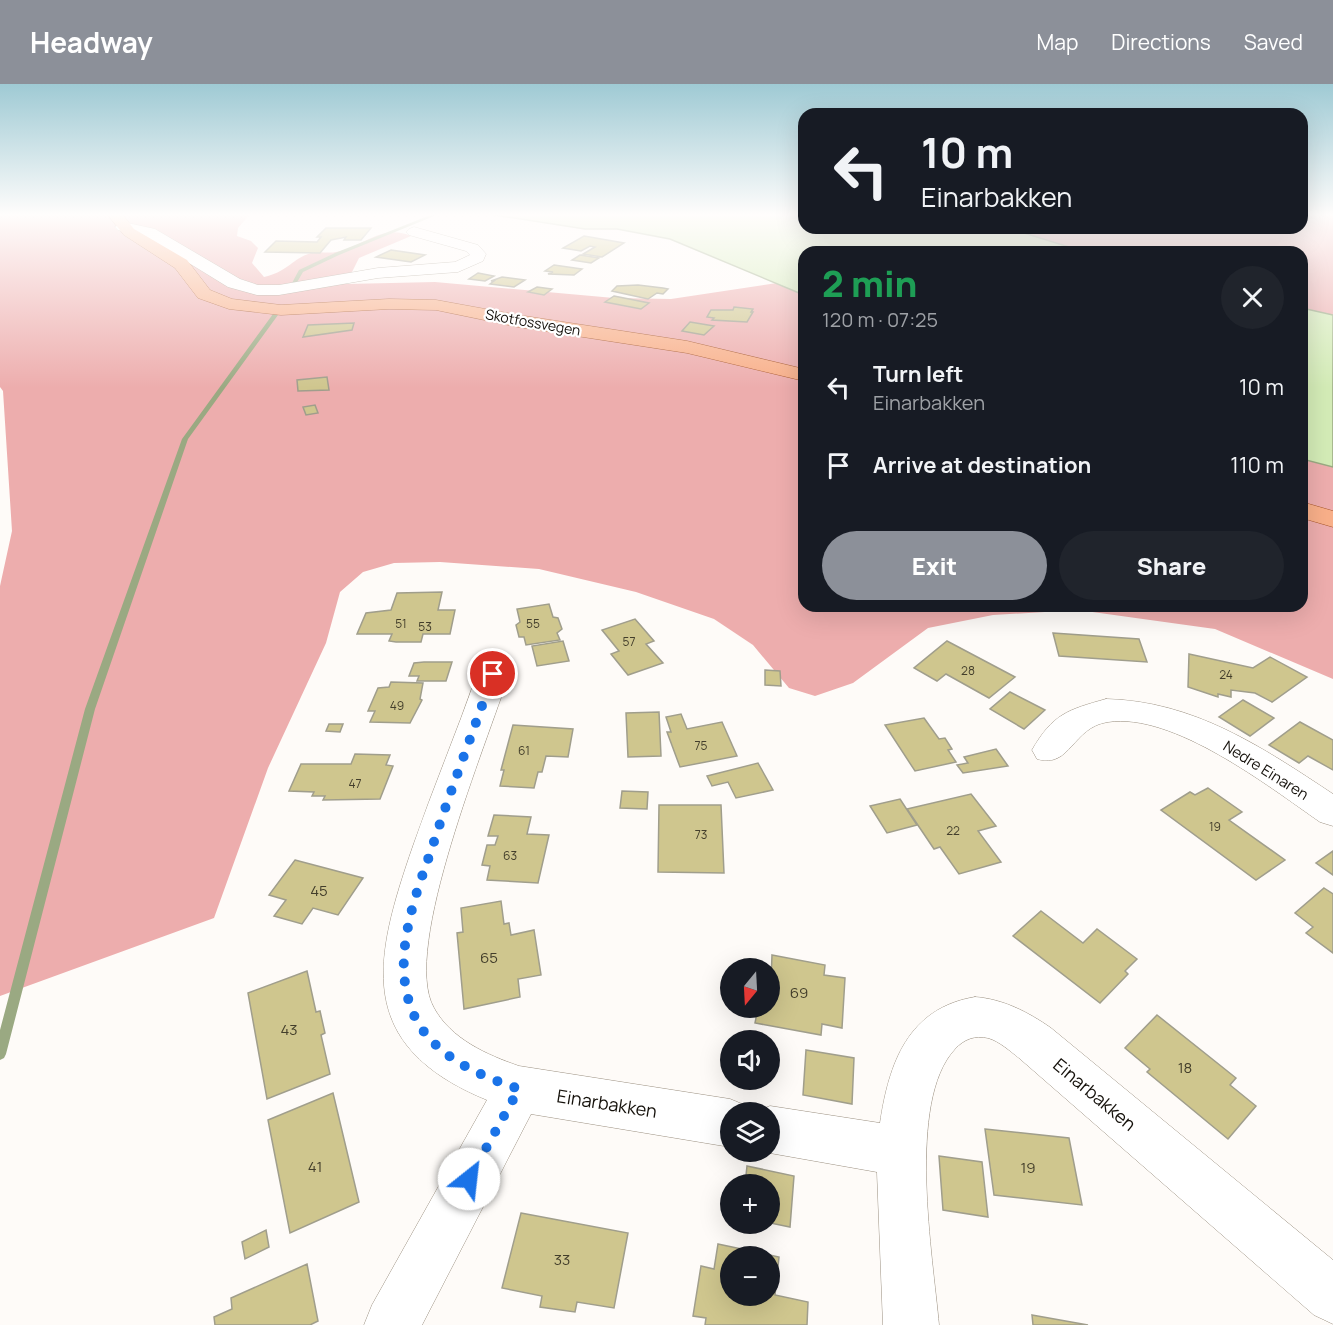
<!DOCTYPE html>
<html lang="en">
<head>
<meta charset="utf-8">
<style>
	:root { --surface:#171b24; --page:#20242c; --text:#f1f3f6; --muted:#9ea1a6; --accent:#8c9099 }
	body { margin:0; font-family:Manrope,sans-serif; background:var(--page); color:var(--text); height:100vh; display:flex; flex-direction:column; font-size:22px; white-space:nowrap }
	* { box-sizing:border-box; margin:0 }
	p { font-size:20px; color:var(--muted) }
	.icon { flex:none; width:33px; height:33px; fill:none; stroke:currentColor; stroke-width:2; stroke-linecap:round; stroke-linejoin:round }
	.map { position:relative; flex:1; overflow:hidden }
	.sheet { position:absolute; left:798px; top:162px; width:510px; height:366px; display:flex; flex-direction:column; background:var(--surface); border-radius:18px; box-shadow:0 6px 24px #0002 }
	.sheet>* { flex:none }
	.hud { position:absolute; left:798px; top:24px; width:510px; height:126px; border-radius:18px; box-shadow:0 6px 24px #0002; background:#171b24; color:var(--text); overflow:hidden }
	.needle { width:39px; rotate:198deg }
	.fabs { position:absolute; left:720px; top:874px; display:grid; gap:12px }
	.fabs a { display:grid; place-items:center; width:60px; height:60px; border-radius:50%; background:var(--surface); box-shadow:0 6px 24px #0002; font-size:30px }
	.pin { position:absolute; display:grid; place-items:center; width:51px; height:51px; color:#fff; margin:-26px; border:3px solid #fff; border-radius:50%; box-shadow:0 2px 6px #0007 }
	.me { position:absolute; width:66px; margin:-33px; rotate:29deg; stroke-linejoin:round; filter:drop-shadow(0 0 4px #0008) }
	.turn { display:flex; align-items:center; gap:21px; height:126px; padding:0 24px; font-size:27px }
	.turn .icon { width:78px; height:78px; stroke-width:2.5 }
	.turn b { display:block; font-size:42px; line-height:51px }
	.round { display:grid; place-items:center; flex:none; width:63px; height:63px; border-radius:32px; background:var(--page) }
	.head { display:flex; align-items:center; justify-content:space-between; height:102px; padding:0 24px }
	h1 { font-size:36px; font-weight:800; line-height:45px; color:#1e9e55 }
	.primary-button { display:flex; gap:12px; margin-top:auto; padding:12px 24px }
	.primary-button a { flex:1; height:69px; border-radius:36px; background:var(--accent); color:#fff; font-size:24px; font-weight:800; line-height:69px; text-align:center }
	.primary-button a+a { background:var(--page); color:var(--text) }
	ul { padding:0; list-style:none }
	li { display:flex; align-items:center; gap:18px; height:78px; padding:0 24px }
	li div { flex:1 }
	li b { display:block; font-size:22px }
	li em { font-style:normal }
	header { display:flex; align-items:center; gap:36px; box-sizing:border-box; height:84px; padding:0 30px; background:var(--accent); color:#fff }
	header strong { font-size:28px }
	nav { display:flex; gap:33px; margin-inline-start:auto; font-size:21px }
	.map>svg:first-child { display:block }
</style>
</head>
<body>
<header>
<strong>Headway</strong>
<nav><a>Map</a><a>Directions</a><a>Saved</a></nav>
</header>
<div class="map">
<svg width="1333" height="1241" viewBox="0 0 1333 1241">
	<rect width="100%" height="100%" fill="#fefbf8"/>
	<g fill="#edadad">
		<path d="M0,130H250L238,144L237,152L251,157L258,164L252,179L264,193C287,188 290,177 308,170C316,166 328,170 336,168C363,163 382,139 411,152L359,174L346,200L435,198L614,214L671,215L777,199L804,211V522H1302V375L1333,383V595L1215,545L1078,526L993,531L928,544L853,599L815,612L789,604L753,561L714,535L636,508L539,485L440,478L394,479L363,488L340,508L326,559L268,684L214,834L0,912V502L12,447L3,307L0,303Z"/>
		<path d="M1302,130H1333V231L1302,224V168H1085L1008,144H1302Z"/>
	</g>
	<g fill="#d3ebb6" stroke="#9aa982" stroke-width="1.5">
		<path d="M488,130H804V144H1008L1085,168H804V211L670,155L617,145H585Z"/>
		<path d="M1302,224L1333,231V383L1302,375Z"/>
	</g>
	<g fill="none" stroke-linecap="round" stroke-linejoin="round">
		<g fill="#9aa982" fill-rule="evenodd">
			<path d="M433,130H439L339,171L303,188L296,200L292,199L299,186L335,169Z"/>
			<path d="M273,230L278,231L188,355L95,625L6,970L4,974L0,976V946L85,625L182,355Z"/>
		</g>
	</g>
	<g fill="#cfc68e" stroke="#a09e8c" stroke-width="1.5" fill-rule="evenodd">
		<path d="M326,144H371L361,156H344L346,153L331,156L320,169L265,168L276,157L317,158L321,153H317Z"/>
		<path d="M584,152L624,159L602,173L583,170L595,163L590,162L581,167L563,164Z"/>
		<path d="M391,166L425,171L411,178L376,173Z"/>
		<path d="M580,171L599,174L591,179L572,176Z"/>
		<path d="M554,181L582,185L574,191L548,190L553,188L545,187Z"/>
		<path d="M478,189L494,192L485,197L469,195Z"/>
		<path d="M502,193L525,196L514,203L490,200L494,197H491Z"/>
		<path d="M638,201L663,204L668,205L663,210L657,209L648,215L612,207L617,202Z"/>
		<path d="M537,203L552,205L544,211L528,208Z"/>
		<path d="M614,212L649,219L641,225L605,218Z"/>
		<path d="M734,223L753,225L751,228H753L747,238L712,236L714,234L707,233L711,226H733Z"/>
		<path d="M690,238L714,242L704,251L682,247Z"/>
		<path d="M354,239L352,246L303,253L308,241Z"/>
		<path d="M327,293L329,306L298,307L297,296Z"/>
		<path d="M315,321L318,329L306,331L303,323Z"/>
		<path d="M442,508L438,526H455L450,550H423L421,558H396L389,557L392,550H357L366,529L391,526L397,509Z"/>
		<path d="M549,520L553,533L558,534L562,545L557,549L560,556L526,561L524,553H519L516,541L520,538L517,525Z"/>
		<path d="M635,535L654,557L646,560L663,579L628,591L611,570L619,567L602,546Z"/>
		<path d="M1053,549L1139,555L1147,578L1059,572Z"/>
		<path d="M563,557L569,577L537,582L532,562Z"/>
		<path d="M947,557L1015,593L989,614L946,590L937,597L914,584Z"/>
		<path d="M1189,570L1253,584L1270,573L1307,593L1272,618L1255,609L1231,606V613L1218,610V613L1188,603Z"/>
		<path d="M424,578H452L446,597H417L419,592H409L414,579Z"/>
		<path d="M765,586L780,587L781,602L765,601Z"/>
		<path d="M391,598L423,599L420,615L422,616L410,639L370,638L375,627H368L378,604L389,603Z"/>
		<path d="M1010,608L1045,626L1024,645L990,625Z"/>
		<path d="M1243,616L1274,634L1250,652L1219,633Z"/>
		<path d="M659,628L661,672L628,673L626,629Z"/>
		<path d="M681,630L687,645L722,638L737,672L680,683L667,648H671L666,633Z"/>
		<path d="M924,634L939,655L945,654L952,665L948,666L956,678L915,687L885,641Z"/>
		<path d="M1300,638L1333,656V686L1308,672L1299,679L1269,661Z"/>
		<path d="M329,640H343L340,648L326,647Z"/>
		<path d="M513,641L573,645L568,673L546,672L542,688H538L534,704L500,702L504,686H501Z"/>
		<path d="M996,665L1008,682L963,689L957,681L968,679L964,673Z"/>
		<path d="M355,670L390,671L386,681L393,682L380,715L323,716L325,712H312L314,708L289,707L301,680H351Z"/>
		<path d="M758,679L773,706L736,714L728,698L712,702L707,692Z"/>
		<path d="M1208,704L1242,728L1229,736L1285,776L1256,796L1161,726L1190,708L1195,711Z"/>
		<path d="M622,707L648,708L647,725L620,724Z"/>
		<path d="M971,710L996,742L978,747L1001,778L959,790L940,763L934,765L907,725Z"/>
		<path d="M900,715L917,741L887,749L870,722Z"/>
		<path d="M659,721H721L724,789L658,788Z"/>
		<path d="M494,731L531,733L527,750L549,751L538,799L487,796L490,782L482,781L487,761H495L498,752H488Z"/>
		<path d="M1333,767V791L1316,779Z"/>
		<path d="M295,776L363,794L338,831L313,824L302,840L274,832L286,816L269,811Z"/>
		<path d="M1324,804L1333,810V869L1306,849L1313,843L1295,829Z"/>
		<path d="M501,817L504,840L509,839L511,851L534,846L541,891L518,895L520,913L464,925L457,849L463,848L461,824Z"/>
		<path d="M1041,827L1083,859L1097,845L1137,875L1125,887L1128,890L1100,919L1013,852Z"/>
		<path d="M772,871L825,881L824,891L845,894L842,944L822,940L821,951L755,939L758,924H770Z"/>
		<path d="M307,887L316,928L320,927L325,949L321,951L330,990L267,1015L248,909Z"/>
		<path d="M1157,931L1236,994L1230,1001L1256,1022L1228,1055L1147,988L1150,985L1125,964Z"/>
		<path d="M806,966L854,974L852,1020L803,1011Z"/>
		<path d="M333,1009L359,1118L290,1149L268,1036Z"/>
		<path d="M985,1045L1069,1054L1082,1121L994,1111Z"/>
		<path d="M939,1072L982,1078L988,1133L943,1126Z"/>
		<path d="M747,1082L794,1092L790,1143L770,1139V1101H745Z"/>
		<path d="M521,1129L628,1149L614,1224L577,1218L575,1228L540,1223L542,1212L502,1204Z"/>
		<path d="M266,1146L269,1163L245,1175L242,1158Z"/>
		<path d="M718,1160L779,1173L775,1211L808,1218L807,1241H705L706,1234L693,1232L701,1182L714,1185ZM730,1173H770V1212H730Z"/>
		<path d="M307,1180L318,1237L310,1241H215L214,1233L232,1225L231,1214Z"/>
		<path d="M1032,1231L1088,1241H1033Z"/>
	</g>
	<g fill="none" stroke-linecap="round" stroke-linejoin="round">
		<g stroke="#9c9182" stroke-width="1">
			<g id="minor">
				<path d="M123,138L155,145L240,195L258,201H279L378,184L455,178L470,171L466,167L409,151L406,148L409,145L414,143L478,161L486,170L483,177L458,188L378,194L279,211H257L228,203L145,152L118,146L115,143Z"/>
				<path d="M493,580L504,583L509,590C488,657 400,866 434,924C451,955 487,971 519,982L730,1015L747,1022L750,1029H730V1063L531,1030L422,1241H364L372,1221L487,1016C353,961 374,875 413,762C433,704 457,648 477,590L482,583Z"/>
				<path d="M1106,615C1194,617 1262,663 1333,710V742L1320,738C1268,702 1173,628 1108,638C1072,643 1071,685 1037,675L1032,666C1053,630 1067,626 1106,615Z"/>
				<path d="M975,913C1003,915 1028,928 1051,944L1333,1176V1240L1314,1231L1019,974C1010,967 999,957 988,954C975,951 964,955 955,965C906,1017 933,1173 939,1241H883L877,1088L764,1068H770V1029H753L770,1022L880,1039C889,979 908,924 975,913Z"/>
			</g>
		</g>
		<g stroke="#a55529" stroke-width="1">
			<g id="major">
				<path d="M107,130H122L134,145L187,176L210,206L232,215L281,221L389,215L436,216L518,231L687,257L804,285V297L687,269L518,243L436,226L389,225L281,231L229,225L198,214L175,184L124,151Z"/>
				<path d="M1302,418L1333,427V443L1302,434Z"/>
			</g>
		</g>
		<use href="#minor" fill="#fff" fill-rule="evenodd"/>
		<use href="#major" fill="#f8af89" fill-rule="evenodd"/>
	</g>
	<linearGradient id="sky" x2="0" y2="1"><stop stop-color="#9fcad4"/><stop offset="0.43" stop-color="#fffdfc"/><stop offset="1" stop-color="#fffdfc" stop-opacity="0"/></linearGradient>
	<rect width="1333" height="304" fill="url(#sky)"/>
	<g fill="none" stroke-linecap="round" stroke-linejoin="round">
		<path stroke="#1a73e8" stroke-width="10" stroke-dasharray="0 18" d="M469,1095L519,1005C481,992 440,975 418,939C404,915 401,882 406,855C410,825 421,795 431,767C450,707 473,649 493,590"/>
	</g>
	<g text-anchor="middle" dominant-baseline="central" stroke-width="4.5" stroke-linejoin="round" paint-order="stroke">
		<g font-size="12" fill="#433e2b">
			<text x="401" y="539">51</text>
			<text x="533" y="539">55</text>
			<text x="425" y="542">53</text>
			<text x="629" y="557">57</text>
			<text x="968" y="586">28</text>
			<text x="1226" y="590">24</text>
			<text x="397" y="621">49</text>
			<text x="701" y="661">75</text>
			<text x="524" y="666">61</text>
			<text x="355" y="699">47</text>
			<text x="1215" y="742">19</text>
			<text x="953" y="746">22</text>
			<text x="701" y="750">73</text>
			<text x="510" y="771">63</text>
		</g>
		<g font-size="14" fill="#14100a" stroke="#fff">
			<text transform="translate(533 238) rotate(10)">Skotfossvegen</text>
		</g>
		<g font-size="15" fill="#14100a" stroke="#fff">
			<text transform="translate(1266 686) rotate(32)">Nedre Einaren</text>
		</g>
		<g font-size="15" fill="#433e2b">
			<text x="319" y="806">45</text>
			<text x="489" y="873">65</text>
			<text x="799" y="908">69</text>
			<text x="289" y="945">43</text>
			<text x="1185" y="983">18</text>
			<text x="315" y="1082">41</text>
			<text x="1028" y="1083">19</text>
			<text x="562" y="1175">33</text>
		</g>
		<g font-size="18" fill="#14100a" stroke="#fff">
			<text transform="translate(1095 1010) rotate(40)">Einarbakken</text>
			<text transform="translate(607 1019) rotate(9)">Einarbakken</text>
		</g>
	</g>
</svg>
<div class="fabs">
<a><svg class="needle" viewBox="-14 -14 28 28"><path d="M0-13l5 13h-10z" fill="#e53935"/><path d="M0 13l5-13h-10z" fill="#9ea1a6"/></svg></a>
<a><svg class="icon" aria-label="sound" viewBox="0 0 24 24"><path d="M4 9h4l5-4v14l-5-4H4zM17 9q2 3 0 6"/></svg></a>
<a><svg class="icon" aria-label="layers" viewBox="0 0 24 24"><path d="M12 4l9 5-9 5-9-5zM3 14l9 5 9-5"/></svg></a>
<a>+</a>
<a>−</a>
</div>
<div class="pin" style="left:493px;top:590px;background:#d93025"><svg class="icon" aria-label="arrive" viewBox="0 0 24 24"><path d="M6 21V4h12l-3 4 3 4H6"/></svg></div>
<svg class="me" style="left:469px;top:1095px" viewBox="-20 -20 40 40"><circle r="19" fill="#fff"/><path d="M0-13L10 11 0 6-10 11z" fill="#1a73e8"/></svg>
<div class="hud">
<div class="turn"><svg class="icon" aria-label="left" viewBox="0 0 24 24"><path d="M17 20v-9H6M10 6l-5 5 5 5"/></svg><div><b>10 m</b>Einarbakken</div></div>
</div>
<section class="sheet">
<div class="head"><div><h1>2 min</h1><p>120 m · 07:25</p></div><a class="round"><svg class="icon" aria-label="close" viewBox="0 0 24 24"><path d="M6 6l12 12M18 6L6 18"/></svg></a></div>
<ul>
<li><svg class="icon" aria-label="left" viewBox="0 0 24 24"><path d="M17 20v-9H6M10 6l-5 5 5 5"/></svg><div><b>Turn left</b><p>Einarbakken</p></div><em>10 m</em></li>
<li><svg class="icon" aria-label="arrive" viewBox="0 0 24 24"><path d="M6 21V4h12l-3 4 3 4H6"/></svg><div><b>Arrive at destination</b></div><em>110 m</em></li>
</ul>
<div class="primary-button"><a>Exit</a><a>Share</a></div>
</section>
</div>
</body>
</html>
